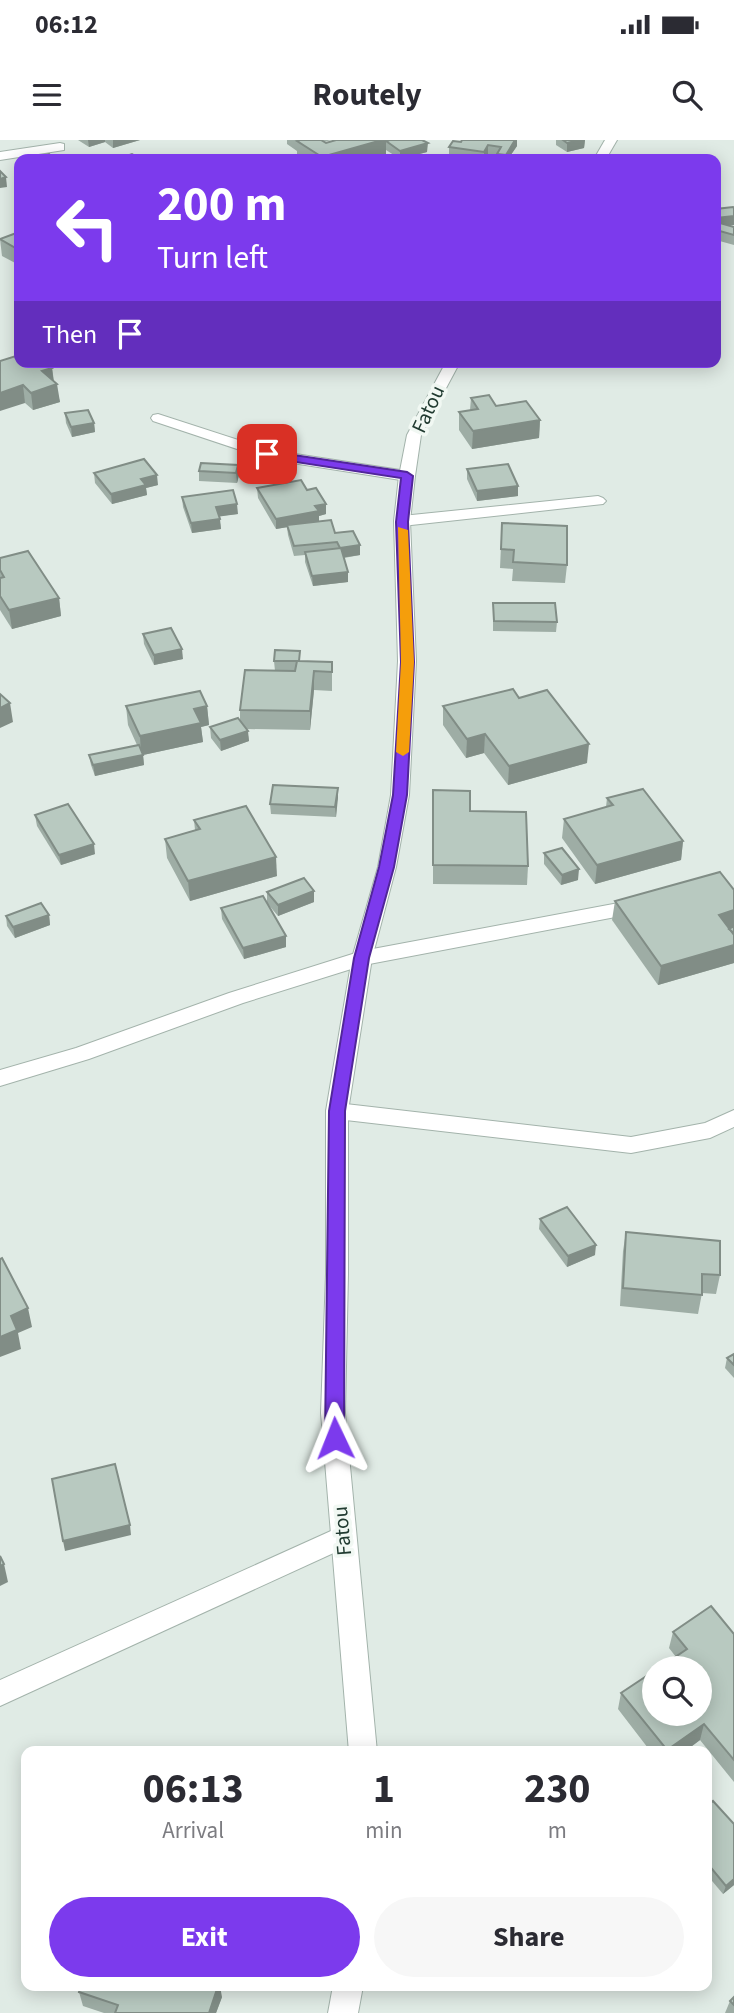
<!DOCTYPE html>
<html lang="en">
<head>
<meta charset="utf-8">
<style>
	:root { --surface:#fff; --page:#f7f7f7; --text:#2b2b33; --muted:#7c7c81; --accent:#7c3aed }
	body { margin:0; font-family:"Source Sans 3",sans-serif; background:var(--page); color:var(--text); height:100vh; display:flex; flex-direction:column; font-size:26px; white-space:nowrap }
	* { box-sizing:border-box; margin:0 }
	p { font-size:23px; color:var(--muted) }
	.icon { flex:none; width:38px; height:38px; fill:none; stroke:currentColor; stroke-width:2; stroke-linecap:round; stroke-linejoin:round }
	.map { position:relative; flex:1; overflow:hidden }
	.details { position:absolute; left:21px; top:1606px; width:691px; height:245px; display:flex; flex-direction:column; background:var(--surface); border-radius:14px; box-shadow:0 4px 18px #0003 }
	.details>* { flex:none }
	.hud { position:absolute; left:14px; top:14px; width:707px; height:214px; border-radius:14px; box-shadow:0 4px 18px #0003; background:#7c3aed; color:#fff; overflow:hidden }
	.controls { position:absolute; left:642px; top:1516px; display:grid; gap:14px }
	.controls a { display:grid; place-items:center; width:70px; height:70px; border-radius:50%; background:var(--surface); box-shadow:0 4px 18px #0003; font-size:35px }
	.pin { position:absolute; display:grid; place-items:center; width:60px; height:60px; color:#fff; margin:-30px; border-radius:14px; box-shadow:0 4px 10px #0006 }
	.me { position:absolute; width:77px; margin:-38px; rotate:358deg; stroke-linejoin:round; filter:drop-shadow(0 0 5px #0008) }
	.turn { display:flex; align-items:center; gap:24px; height:147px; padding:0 28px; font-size:32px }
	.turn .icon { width:91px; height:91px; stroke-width:2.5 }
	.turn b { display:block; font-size:49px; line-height:60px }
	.then { display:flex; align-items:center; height:66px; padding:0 28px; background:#0003; gap:14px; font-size:26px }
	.eta { display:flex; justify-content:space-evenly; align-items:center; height:119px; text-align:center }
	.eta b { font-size:42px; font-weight:700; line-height:49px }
	.button { display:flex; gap:14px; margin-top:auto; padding:14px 28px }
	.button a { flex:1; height:80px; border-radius:42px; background:var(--accent); color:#fff; font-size:28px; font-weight:700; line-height:80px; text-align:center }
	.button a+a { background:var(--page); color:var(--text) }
	.status { display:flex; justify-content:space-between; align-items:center; height:49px; padding:0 35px; background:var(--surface); direction:ltr }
	.status svg { height:19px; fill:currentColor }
	header { display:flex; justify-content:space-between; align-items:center; height:91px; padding:0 28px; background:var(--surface); font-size:32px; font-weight:700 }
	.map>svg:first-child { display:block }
</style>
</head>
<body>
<div class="status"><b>06:12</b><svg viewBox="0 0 49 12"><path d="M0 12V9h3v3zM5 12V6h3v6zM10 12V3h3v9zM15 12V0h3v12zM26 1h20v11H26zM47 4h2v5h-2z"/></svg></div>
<header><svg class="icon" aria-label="menu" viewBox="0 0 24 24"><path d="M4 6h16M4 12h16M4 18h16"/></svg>Routely<svg class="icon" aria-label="search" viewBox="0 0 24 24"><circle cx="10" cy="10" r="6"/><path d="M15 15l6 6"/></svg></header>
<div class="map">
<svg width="734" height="1873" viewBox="0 0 734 1873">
	<rect width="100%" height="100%" fill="#e0ebe5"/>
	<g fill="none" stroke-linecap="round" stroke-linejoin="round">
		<g stroke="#a3b3ab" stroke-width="2">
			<g id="minor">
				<path d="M60,3L64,4V10L0,20V12Z"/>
				<path d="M158,274L269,310L407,331L415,336L407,341L267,319L153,281L151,278L153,275Z"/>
				<path d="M598,356L603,358L606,361L603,364L402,386L394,381L402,376Z"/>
				<path d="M640,759L647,761L650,766L647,771L364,825L243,863L89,919L0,946V930L76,908L229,853L362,811Z"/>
				<path d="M337,963L631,997L705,983L734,970V987L710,998L631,1013L337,979L329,977L326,971L329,965Z"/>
				<path d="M342,1386L351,1389L355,1397L351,1405L0,1566V1540Z"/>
			</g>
		</g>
		<g stroke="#a3b3ab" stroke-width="2">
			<g id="tertiary">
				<path d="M605,0H617L606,19H594Z"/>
				<path d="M446,222H460L421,295L415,336L410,381L416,521L409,655L396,727L372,818L348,971V1134L345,1273L377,1612H349L321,1273L326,1134V971L352,818L378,727L391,655L398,521L394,381L399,336L407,295Z"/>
				<path d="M333,1846H363L358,1873H328Z"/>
			</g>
		</g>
		<use href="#minor" fill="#fff" fill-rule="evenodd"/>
		<use href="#tertiary" fill="#fff" fill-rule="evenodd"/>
	</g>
	<g fill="#9eada5">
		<path d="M78,0H140L113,8L105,2L89,7Z"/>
		<path d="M287,0H331L324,2L326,3L386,1L427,12L402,19H400L386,10V15L371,19H301L297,17V11L287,4Z"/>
		<path d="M462,0H517V6L508,19H497V16L488,14L485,19H472L449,16V7L461,2Z"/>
		<path d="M556,0H585L584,8L567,12L556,5Z"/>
		<path d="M716,69L730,86L734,87V105L716,100Z"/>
		<path d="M19,92V125L2,116L0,99Z"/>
		<path d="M0,221L52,228L54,241L60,262L33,270L25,263Z"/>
		<path d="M471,258L540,280L539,298L472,309L459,290V272L470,270Z"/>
		<path d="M65,273L94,283L95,292L72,297L66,283Z"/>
		<path d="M238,325L239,335L237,343L199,341V331Z"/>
		<path d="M467,329L518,356L477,361L467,339Z"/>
		<path d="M94,333L158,345L146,348L147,355L112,364L95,343Z"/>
		<path d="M257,348L307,350L326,374L319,376V381L335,393L360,405V415L344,418L348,432V442L313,446L305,422V415L294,416L288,395L287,387L276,389L258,358Z"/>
		<path d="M182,357L238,374L219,376L221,389L192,393L183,367Z"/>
		<path d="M502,383L567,425L565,443L512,441L513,429L500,428Z"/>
		<path d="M0,418L59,458L61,476L12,489L0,470Z"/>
		<path d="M493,463L557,482L556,492L493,491Z"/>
		<path d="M143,494L183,519L154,525L144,504Z"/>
		<path d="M300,511V521L332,522V551L314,550L310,590L247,589L249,601L221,611L211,598L210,587L240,581V570L275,531L274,521Z"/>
		<path d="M519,558L587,623L508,645L484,613L466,618L443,585V566Z"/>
		<path d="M126,566H207L209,585L201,587L203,602L143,615L144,625L95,636L91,625L89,615L137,605L128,585Z"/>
		<path d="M338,648L336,677L271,674L270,664Z"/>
		<path d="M433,650L470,671L528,726L527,745L433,744Z"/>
		<path d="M607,658L683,701L681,720L595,744L562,698L564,679L606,667Z"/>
		<path d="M35,675L95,714L61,725L37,686Z"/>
		<path d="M194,680L277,736L190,761L167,718L165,699L195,690Z"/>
		<path d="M544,713L578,740L561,745L544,724Z"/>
		<path d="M734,750V823L658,845L612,780L615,761Z"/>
		<path d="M267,752L314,762L278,776L267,763Z"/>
		<path d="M221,768L286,796V807L244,819L222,779Z"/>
		<path d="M49,775L50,785L15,798L7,786L6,776Z"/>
		<path d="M540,1079L595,1115L567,1127L539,1089Z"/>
		<path d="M626,1092L720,1135L716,1154L702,1153L698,1174L620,1166L623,1111Z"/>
		<path d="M734,1214V1238L725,1228L727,1218Z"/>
		<path d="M673,1492L734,1494V1642L700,1600L684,1612H651L618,1569L621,1553L676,1517L669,1508Z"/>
		<path d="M707,1666L734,1684V1745L723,1754L707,1735Z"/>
		<path d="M79,1852L222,1857L216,1873H104L83,1866Z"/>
		<path d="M734,1857V1873H725L730,1861Z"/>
	</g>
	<g fill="#818d86">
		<path d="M88,0H105V2L89,7Z"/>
		<path d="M113,0H140L113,8Z"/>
		<path d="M374,0H386V15L371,19H322V17Z"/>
		<path d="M515,0H517V6L508,19H506V15Z"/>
		<path d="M579,0H585L584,8L567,12V3Z"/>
		<path d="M428,3L427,12L400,19V11Z"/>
		<path d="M488,5V14L484,19V12Z"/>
		<path d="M6,37L7,47L0,48V39Z"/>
		<path d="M734,76V85L716,87V78Z"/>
		<path d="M52,228L54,245L57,244L60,262L33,270L31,253L42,231Z"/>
		<path d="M23,245L25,263L0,271V253Z"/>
		<path d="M540,280L539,298L472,309L473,291Z"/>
		<path d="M94,283L95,292L72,297L71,287Z"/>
		<path d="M238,325L239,335L237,343L236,333Z"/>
		<path d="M157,335L158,345L146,348L147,355L112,364L111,354L141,339Z"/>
		<path d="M518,346V356L477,361V351Z"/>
		<path d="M237,364L238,374L216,377V367Z"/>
		<path d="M326,364V374L319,376V382L276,389V379L315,366Z"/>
		<path d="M220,379L221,389L192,393L191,383Z"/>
		<path d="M360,405V415L340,418V408Z"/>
		<path d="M348,432V442L313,446L312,436Z"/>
		<path d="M59,458L61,476L12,489L9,470Z"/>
		<path d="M182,509L183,519L154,525V515Z"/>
		<path d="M314,531V550L310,590V571Z"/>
		<path d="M10,563L13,582L0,588V568Z"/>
		<path d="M207,566L209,585L201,587L203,602L143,615L144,625L95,636L93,625L141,615L140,596L194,569Z"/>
		<path d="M248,591L249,601L221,611L220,600Z"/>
		<path d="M485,594L484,613L466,618L467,599Z"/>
		<path d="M589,604L587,623L508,645L509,626Z"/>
		<path d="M338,648V658L336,677L335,667Z"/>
		<path d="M683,701L681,720L595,744L597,725Z"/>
		<path d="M94,704L95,714L61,725L59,715Z"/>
		<path d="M276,717L277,736L190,761L188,741Z"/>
		<path d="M579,729L578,740L561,745L562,735Z"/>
		<path d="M314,751V762L278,776V765Z"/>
		<path d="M734,770V789L730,790L719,775Z"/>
		<path d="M49,775L50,785L15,798L13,787Z"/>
		<path d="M286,796V807L244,819L243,808Z"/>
		<path d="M734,805V823L658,845L661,826Z"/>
		<path d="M596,1105L595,1115L567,1127L568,1116Z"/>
		<path d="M28,1168L32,1187L18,1193L21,1209L0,1217V1197L11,1176Z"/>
		<path d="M130,1385L131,1395L65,1411L63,1401Z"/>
		<path d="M4,1424L8,1442L0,1446V1426Z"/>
		<path d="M704,1584L700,1600L684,1612H666L667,1610Z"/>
		<path d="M734,1739V1745L723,1754L726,1746Z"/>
		<path d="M218,1846H220L222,1857L216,1873H209Z"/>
	</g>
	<g fill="#b8c9c0" stroke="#818d86" stroke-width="2">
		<path d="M300,0H321L326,3L336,0H382L322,17L297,1Z"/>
		<path d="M390,0H422L428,3L400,11L386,1Z"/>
		<path d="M462,0H515L506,15L497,14L501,7L488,5L484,12L449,7L453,1L461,2Z"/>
		<path d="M563,0H579L567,3Z"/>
		<path d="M49,14L53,18L70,15L74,19H32L31,18Z"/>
		<path d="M132,14L141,19H118Z"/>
		<path d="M0,31L6,37L0,39Z"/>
		<path d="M733,67L734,68V76L716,78V69Z"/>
		<path d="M720,83L734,87V95L716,90V87Z"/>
		<path d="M19,92V110L0,99Z"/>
		<path d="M19,215V222H46L52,228L42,231L57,244L31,253L23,245L0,253V221Z"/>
		<path d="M489,255L496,266L526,261L540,280L473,291L459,272L478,269L471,258Z"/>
		<path d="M88,270L94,283L71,287L65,273Z"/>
		<path d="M144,319L157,335L141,339L146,345L111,354L94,333Z"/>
		<path d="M201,323L238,325L236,333L199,331Z"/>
		<path d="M508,324L518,346L477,351L467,329Z"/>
		<path d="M301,340L307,350L316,348L326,364L315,366L319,371L276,379L257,348Z"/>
		<path d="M233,350L237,364L216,367L220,379L191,383L182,357Z"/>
		<path d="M331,380L335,393L353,391L360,405L340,408L337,402L294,406L287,385Z"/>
		<path d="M502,383L567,386V425L513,422L514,410L501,409Z"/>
		<path d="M341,408L348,432L312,436L305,412Z"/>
		<path d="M28,411L59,458L9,470L0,456V438L4,437L0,430V418Z"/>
		<path d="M493,463H555L557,482L494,481Z"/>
		<path d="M171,488L182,509L154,515L143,494Z"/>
		<path d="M275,510L300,511L299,521L332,522V532L314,531L310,571L240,570L245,530L295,531L297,521H274Z"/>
		<path d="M513,549L519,558L547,550L589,604L509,626L485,594L467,599L443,566Z"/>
		<path d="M200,551L207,566L194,569L201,583L140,596L126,566Z"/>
		<path d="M0,554L10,563L0,568Z"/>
		<path d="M238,578L248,591L220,600L210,587Z"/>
		<path d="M139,605L143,615L93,625L89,615Z"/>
		<path d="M273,645L338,648L335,667L270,664Z"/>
		<path d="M643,649L683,701L597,725L564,679L613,665L607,658Z"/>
		<path d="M433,650L470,651V671L526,672L528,726L433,725Z"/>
		<path d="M68,664L94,704L59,715L35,675Z"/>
		<path d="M246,666L276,717L188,741L165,699L200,689L194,680Z"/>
		<path d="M562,708L579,729L562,735L544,713Z"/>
		<path d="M720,732L734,750V770L719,775L734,795V805L661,826L615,761Z"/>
		<path d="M304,738L314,751L278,765L267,752Z"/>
		<path d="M263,756L286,796L243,808L221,768Z"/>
		<path d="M41,763L49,775L13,787L6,776Z"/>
		<path d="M734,786V793L729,789Z"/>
		<path d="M567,1067L596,1105L568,1116L540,1079Z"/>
		<path d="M626,1092L720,1101V1135L702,1134V1155L623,1148Z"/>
		<path d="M2,1118L28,1168L11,1176L17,1190L0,1197V1119Z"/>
		<path d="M734,1214V1225L727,1218Z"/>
		<path d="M115,1324L130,1385L63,1401L52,1339Z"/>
		<path d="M0,1416L4,1424L0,1426Z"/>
		<path d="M711,1466L734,1494V1620L704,1584L667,1610L621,1553L654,1531V1573H700V1528H659L687,1509L673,1492Z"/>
		<path d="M713,1661L734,1684V1739L726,1746L707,1723V1666Z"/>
		<path d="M81,1846H218L209,1873H115L118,1865L79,1852Z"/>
		<path d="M734,1857V1865L730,1861Z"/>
	</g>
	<path fill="#7c3aed" stroke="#51269a" stroke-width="2" d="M267,311L407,332L413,336L408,382L414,522L407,655L394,727L369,818L345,971L344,1298L341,1303L335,1306L328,1303L325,1298L329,971L354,818L379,727L393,655L401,522L396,382L401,338L263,317V312Z"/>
	<path fill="#f59e0b" d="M398,387L408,390L414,522L409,612L403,616L396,612L401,522Z"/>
	<g text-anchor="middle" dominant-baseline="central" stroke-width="7" stroke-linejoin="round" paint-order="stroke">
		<g font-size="21" fill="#213b31" stroke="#f1f8f3">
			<text transform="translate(428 269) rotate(-65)">Fatou</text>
			<text transform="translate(342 1391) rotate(-95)">Fatou</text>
		</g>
	</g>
</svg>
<div class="controls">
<a><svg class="icon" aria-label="search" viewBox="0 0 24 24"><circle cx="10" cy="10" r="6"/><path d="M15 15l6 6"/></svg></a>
</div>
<div class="pin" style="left:267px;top:314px;background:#d93025"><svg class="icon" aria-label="arrive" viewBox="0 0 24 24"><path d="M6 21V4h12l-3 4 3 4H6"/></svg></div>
<svg class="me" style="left:335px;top:1298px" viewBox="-20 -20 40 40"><path d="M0-17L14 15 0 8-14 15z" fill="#7c3aed" stroke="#fff" stroke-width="4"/></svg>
<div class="hud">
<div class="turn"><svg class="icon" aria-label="left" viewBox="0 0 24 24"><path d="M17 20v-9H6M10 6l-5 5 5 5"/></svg><div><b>200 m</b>Turn left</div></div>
<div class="then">Then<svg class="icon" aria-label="arrive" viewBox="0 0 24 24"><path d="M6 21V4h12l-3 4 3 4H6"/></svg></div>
</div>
<section class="details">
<div class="eta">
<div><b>06:13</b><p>Arrival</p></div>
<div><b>1</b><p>min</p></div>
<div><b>230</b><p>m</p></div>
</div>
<div class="button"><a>Exit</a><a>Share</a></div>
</section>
</div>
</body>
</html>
